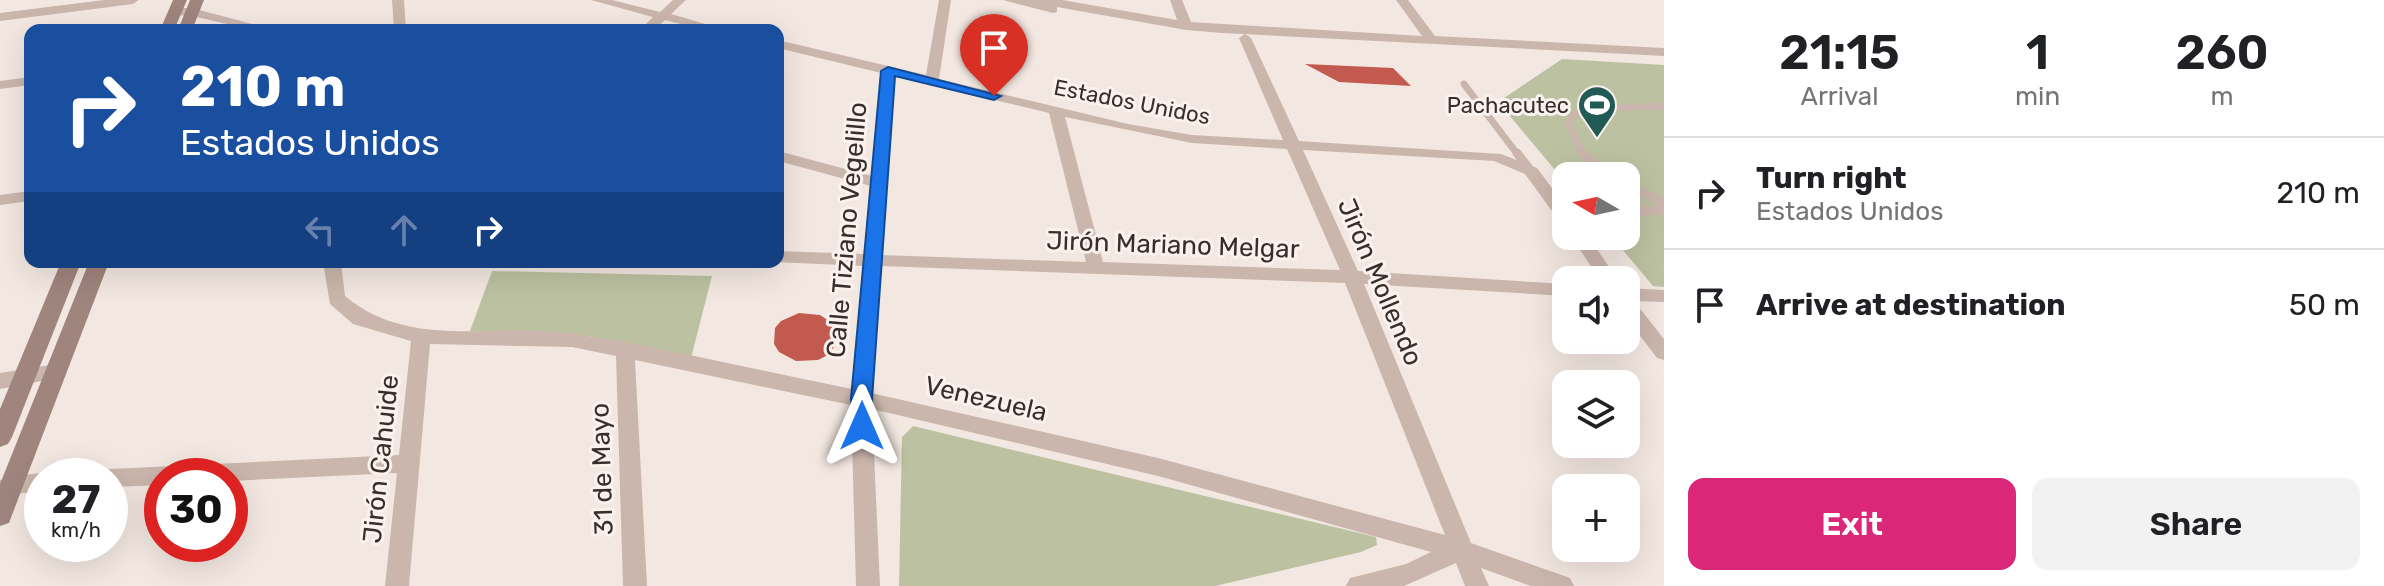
<!DOCTYPE html>
<html lang="en">
<head>
<meta charset="utf-8">
<style>
	:root { --surface:#fff; --page:#f2f2f2; --text:#202124; --muted:#757577; --line:#e0e0e0; --accent:#db2777 }
	body { margin:0; font-family:Rubik,sans-serif; background:var(--page); color:var(--text); height:100vh; display:flex; flex-direction:column; font-size:30px; white-space:nowrap }
	* { box-sizing:border-box; margin:0 }
	p { font-size:26px; color:var(--muted) }
	.icon { flex:none; width:44px; height:44px; fill:none; stroke:currentColor; stroke-width:2; stroke-linecap:round; stroke-linejoin:round }
	.map { position:relative; flex:1; overflow:hidden }
	.details { display:flex; flex-direction:column; background:var(--surface); width:720px }
	.details>* { flex:none }
	.top-card { position:absolute; left:24px; top:24px; width:760px; height:244px; border-radius:16px; box-shadow:0 8px 32px #0002; background:#1a4fa0; color:#fff; overflow:hidden }
	.needle { width:52px; rotate:279deg }
	.fabs { position:absolute; left:1552px; top:162px; display:grid; gap:16px }
	.fabs a { display:grid; place-items:center; width:88px; height:88px; border-radius:16px; background:var(--surface); box-shadow:0 8px 32px #0002; font-size:40px }
	.speed { position:absolute; left:24px; top:458px; display:flex; gap:16px; font-size:40px; font-weight:700; text-align:center }
	.speed>* { display:grid; place-content:center; width:104px; height:104px; border-radius:50%; background:var(--surface); box-shadow:0 8px 32px #0002; line-height:1 }
	.speed small { font-size:20px; font-weight:400 }
	.speed .limit { border:12px solid #d22; background:#fff; color:#111 }
	.pin { position:absolute; display:grid; place-items:center; width:68px; height:68px; color:#fff; margin:-82px -34px; border-radius:50% 50% 50% 0; rotate:-45deg; box-shadow:0 0 8px #0007 }
	.pin .icon { rotate:45deg }
	.me { position:absolute; width:88px; margin:-44px; rotate:0deg; stroke-linejoin:round; filter:drop-shadow(0 0 6px #0008) }
	.turn { display:flex; align-items:center; gap:28px; height:168px; padding:0 24px; font-size:36px }
	.turn .icon { width:104px; height:104px; stroke-width:2.5 }
	.turn b { display:block; font-size:56px; line-height:68px }
	.lanes { display:flex; align-items:center; height:76px; padding:0 24px; background:#0003; justify-content:center; gap:40px; direction:ltr }
	.lanes .off { opacity:.35 }
	.eta { display:flex; justify-content:space-evenly; align-items:center; height:136px; text-align:center }
	.eta b { font-size:48px; font-weight:600; line-height:56px }
	.primary-button { display:flex; gap:16px; margin-top:auto; padding:16px 24px }
	.primary-button a { flex:1; height:92px; border-radius:16px; background:var(--accent); color:#fff; font-size:32px; font-weight:600; line-height:92px; text-align:center }
	.primary-button a+a { background:var(--page); color:var(--text) }
	ul { padding:0; list-style:none }
	li { display:flex; align-items:center; gap:24px; height:112px; padding:0 24px; border-top:2px solid var(--line) }
	li div { flex:1 }
	li b { display:block; font-size:30px }
	li em { font-style:normal }
	main { display:flex; flex:1; min-height:0 }
	.map>svg:first-child { display:block }
</style>
</head>
<body>
<main>
<div class="map">
<svg width="1664" height="586" viewBox="0 0 1664 586">
	<rect width="100%" height="100%" fill="#f3e8e1"/>
	<g fill="#bcc2a1">
		<path d="M1562,59L1664,65V287L1653,286L1611,236H1626V176H1566V183L1498,102Z"/>
		<path d="M492,271L712,276L691,358L588,336L470,331Z"/>
		<path d="M913,426L1376,537L1377,545L1361,552L1215,586H899L902,437Z"/>
	</g>
	<g fill="#c25a50">
		<path d="M1305,64L1393,68L1411,86L1339,82Z"/>
		<path d="M799,313L820,315L835,325L838,341L828,355L818,360L796,361L779,352L774,344L775,328L781,321Z"/>
	</g>
	<g fill="none" stroke-linecap="round" stroke-linejoin="round">
		<g stroke="#cbb6ad" stroke-width="7">
			<path d="M1464,84L1518,155"/>
			<path d="M1584,155L1568,124L1576,113L1589,109L1664,106"/>
		</g>
		<g stroke="#cbb6ad" stroke-width="9">
			<path d="M1517,153L1531,171"/>
			<path d="M1582,153L1608,176"/>
			<path d="M1626,186L1664,202"/>
			<path d="M1626,212L1664,210"/>
		</g>
		<g fill="#cbb6ad" fill-rule="evenodd">
			<path d="M104,0H139L133,4L0,21V13Z"/>
			<path d="M392,0H404L406,30H394Z"/>
			<path d="M591,0H612L660,12L673,0H686L671,14L726,30H704L665,20L654,30H640L653,17Z"/>
			<path d="M939,0H951L939,79L1128,124L1192,135L1283,140L1239,38L1245,34L1251,38L1299,141L1501,154L1537,168L1566,207V223L1560,222L1525,174L1494,161L1303,150L1358,271L1566,284V296L1364,284L1471,543L1570,578L1574,586H1531L1481,568L1489,586H1465L1456,563L1404,586H1346L1350,578L1406,564L1431,552L1158,476L872,409L880,586H856L851,405L635,360L647,586H623L616,356L572,347L430,344L409,586H385L397,473L230,481V476H162V485L110,487V476H100L102,471L110,469L399,455L411,341L353,324L330,304L323,262H341L345,296C412,352 497,321 575,334C668,348 760,371 852,389L863,266L775,262H778V251L864,254L871,186L778,161V151L872,176L881,73L778,48V40L926,75ZM894,76L1049,113L1086,262L881,255ZM1065,117L1192,143L1287,149L1340,270L1103,262ZM881,266L1345,283L1445,535L1158,458L871,393Z"/>
			<path d="M1003,0H1062L1177,20L1170,0H1182L1191,22L1422,36L1396,0H1408L1435,36L1664,48V56L1222,33L1186,30L1057,7V12L1053,13Z"/>
			<path d="M175,8H192L275,30H253L192,16L171,15L169,12Z"/>
			<path d="M30,77V85L0,89V81Z"/>
			<path d="M30,191V201L0,205V195Z"/>
			<path d="M1571,236H1588L1618,280H1600Z"/>
			<path d="M1626,288L1664,290V302L1634,301L1664,339V360L1657,358L1626,317Z"/>
			<path d="M56,364L63,367L66,372L63,377L0,389V373Z"/>
			<path d="M42,473L50,476H42V491L15,494L0,500V480L12,476Z"/>
		</g>
		<g fill="#9f857e" fill-rule="evenodd">
			<path d="M173,0H187L174,30H160Z"/>
			<path d="M190,0H204L192,30H178Z"/>
			<path d="M61,262H81L12,437L8,444L0,447V409Z"/>
			<path d="M89,262H109L12,515L9,523L0,526V484Z"/>
		</g>
	</g>
	<path fill="#1a73e8" stroke="#114b97" stroke-width="2" d="M888,67L1001,96L994,100L895,76L872,399L873,426L870,432L862,434L855,432L851,399L881,71Z"/>
	<defs>
		<g id="stadium-pin" transform="scale(2)"><path d="M0 17L-7.5 6A9.5 9.5 0 1 1 7.5 6Z" fill="#225a55" stroke="#faf2ee"/><path d="M0-5a6.5 5 0 1 0 0 10a6.5 5 0 1 0 0-10ZM-3.5-1.8h7v3.6h-7Z" fill="#fff"/></g>
	</defs>
	<g fill-rule="evenodd">
		<use href="#stadium-pin" x="1597" y="105"/>
	</g>
	<g text-anchor="middle" dominant-baseline="central" stroke-width="6" stroke-linejoin="round" paint-order="stroke">
		<g font-size="22" fill="#3a2e2b" stroke="#faf2ee">
			<text transform="translate(1132 102) rotate(11)">Estados Unidos</text>
		</g>
		<g font-size="22" fill="#3a2e2b" stroke="#faf2ee" text-anchor="end">
			<text x="1569" y="105">Pachacutec</text>
		</g>
		<g font-size="26" fill="#3a2e2b" stroke="#faf2ee">
			<text transform="translate(847 230) rotate(-85)">Calle Tiziano Vegelillo</text>
			<text transform="translate(1173 245) rotate(2)">Jirón Mariano Melgar</text>
			<text transform="translate(1380 282) rotate(67)">Jirón Mollendo</text>
			<text transform="translate(986 399) rotate(13)">Venezuela</text>
			<text transform="translate(381 459) rotate(-84)">Jirón Cahuide</text>
			<text transform="translate(602 469) rotate(-92)">31 de Mayo</text>
		</g>
	</g>
</svg>
<div class="fabs">
<a><svg class="needle" viewBox="-14 -14 28 28"><path d="M0-13l5 13h-10z" fill="#e53935"/><path d="M0 13l5-13h-10z" fill="#757577"/></svg></a>
<a><svg class="icon" aria-label="sound" viewBox="0 0 24 24"><path d="M4 9h4l5-4v14l-5-4H4zM17 9q2 3 0 6"/></svg></a>
<a><svg class="icon" aria-label="layers" viewBox="0 0 24 24"><path d="M12 4l9 5-9 5-9-5zM3 14l9 5 9-5"/></svg></a>
<a>+</a>
</div>
<div class="speed"><div>27<small>km/h</small></div><div class="limit">30</div></div>
<div class="pin" style="left:994px;top:96px;background:#d93025"><svg class="icon" aria-label="arrive" viewBox="0 0 24 24"><path d="M6 21V4h12l-3 4 3 4H6"/></svg></div>
<svg class="me" style="left:862px;top:426px" viewBox="-20 -20 40 40"><path d="M0-17L14 15 0 8-14 15z" fill="#1a73e8" stroke="#fff" stroke-width="4"/></svg>
<div class="top-card">
<div class="turn"><svg class="icon" aria-label="right" viewBox="0 0 24 24"><path d="M7 20v-9h11M14 6l5 5-5 5"/></svg><div><b>210 m</b>Estados Unidos</div></div>
<div class="lanes"><svg class="icon off" aria-label="left" viewBox="0 0 24 24"><path d="M17 20v-9H6M10 6l-5 5 5 5"/></svg><svg class="icon off" aria-label="ahead" viewBox="0 0 24 24"><path d="M12 20V5M6 11l6-6 6 6"/></svg><svg class="icon" aria-label="right" viewBox="0 0 24 24"><path d="M7 20v-9h11M14 6l5 5-5 5"/></svg></div>
</div>
</div>
<section class="details">
<div class="eta">
<div><b>21:15</b><p>Arrival</p></div>
<div><b>1</b><p>min</p></div>
<div><b>260</b><p>m</p></div>
</div>
<ul>
<li><svg class="icon" aria-label="right" viewBox="0 0 24 24"><path d="M7 20v-9h11M14 6l5 5-5 5"/></svg><div><b>Turn right</b><p>Estados Unidos</p></div><em>210 m</em></li>
<li><svg class="icon" aria-label="arrive" viewBox="0 0 24 24"><path d="M6 21V4h12l-3 4 3 4H6"/></svg><div><b>Arrive at destination</b></div><em>50 m</em></li>
</ul>
<div class="primary-button"><a>Exit</a><a>Share</a></div>
</section>
</main>
</body>
</html>
